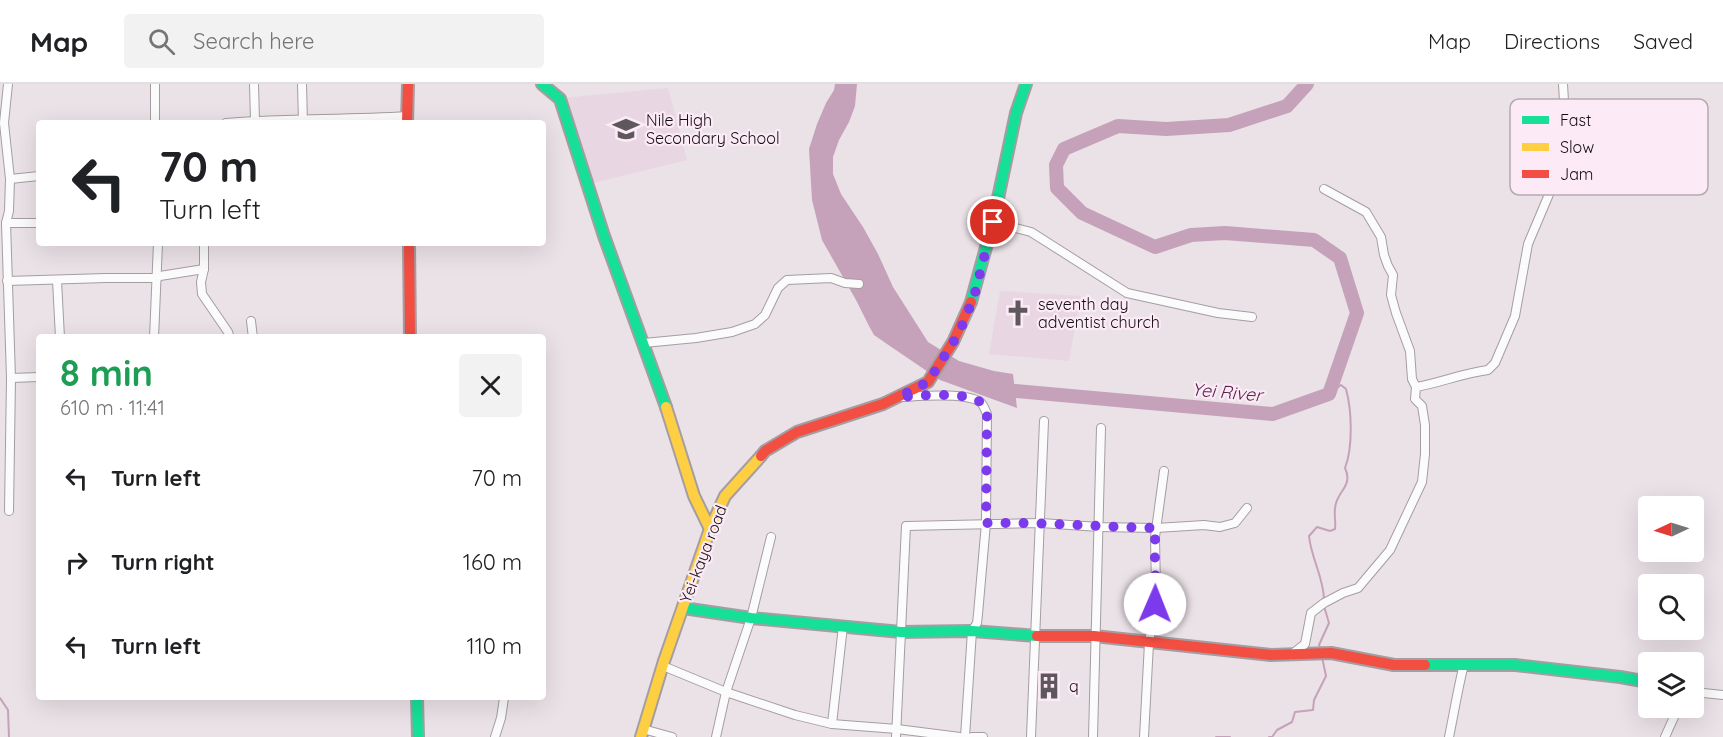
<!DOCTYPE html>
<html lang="en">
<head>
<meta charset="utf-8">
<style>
	:root { --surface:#fff; --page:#f2f2f2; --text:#202124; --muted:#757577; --line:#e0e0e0 }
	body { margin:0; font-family:Quicksand,sans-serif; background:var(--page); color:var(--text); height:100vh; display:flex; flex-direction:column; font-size:22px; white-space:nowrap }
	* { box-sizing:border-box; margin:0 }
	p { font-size:20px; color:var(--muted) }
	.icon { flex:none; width:33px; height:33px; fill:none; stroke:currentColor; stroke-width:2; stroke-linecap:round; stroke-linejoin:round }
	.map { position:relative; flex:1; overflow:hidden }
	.details { position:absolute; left:36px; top:250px; width:510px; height:366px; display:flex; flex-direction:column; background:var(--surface); border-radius:6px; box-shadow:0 6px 24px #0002 }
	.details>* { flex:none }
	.guide { position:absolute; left:36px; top:36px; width:510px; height:126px; border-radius:6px; box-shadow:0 6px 24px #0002; background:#fff; color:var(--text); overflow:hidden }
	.needle { width:39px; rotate:266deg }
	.buttons { position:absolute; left:1638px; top:412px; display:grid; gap:12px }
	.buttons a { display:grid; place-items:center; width:66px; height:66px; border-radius:6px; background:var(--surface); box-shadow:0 6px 24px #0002; font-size:30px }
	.pin { position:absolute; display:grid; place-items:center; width:51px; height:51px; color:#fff; margin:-26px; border:3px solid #fff; border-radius:50%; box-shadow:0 2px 6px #0007 }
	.me { position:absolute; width:66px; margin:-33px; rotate:1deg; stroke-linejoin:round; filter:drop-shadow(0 0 4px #0008) }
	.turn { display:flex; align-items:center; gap:21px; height:126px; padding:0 24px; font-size:27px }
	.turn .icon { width:78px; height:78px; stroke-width:2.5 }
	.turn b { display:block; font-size:42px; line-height:51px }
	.round { display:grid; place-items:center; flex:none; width:63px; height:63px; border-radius:6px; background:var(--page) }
	.summary { display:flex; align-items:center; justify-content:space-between; height:102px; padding:0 24px }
	h1 { font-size:36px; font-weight:800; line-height:45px; color:#1e9e55 }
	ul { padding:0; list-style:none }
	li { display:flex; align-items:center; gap:18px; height:84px; padding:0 24px }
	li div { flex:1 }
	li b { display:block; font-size:22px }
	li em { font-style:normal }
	header { display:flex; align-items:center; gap:36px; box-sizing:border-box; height:84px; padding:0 30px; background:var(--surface); border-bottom:2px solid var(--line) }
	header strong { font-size:28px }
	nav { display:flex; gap:33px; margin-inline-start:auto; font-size:21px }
	.search { width:420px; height:54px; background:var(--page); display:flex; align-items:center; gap:15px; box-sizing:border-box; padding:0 21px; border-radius:6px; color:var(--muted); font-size:22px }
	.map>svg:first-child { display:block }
</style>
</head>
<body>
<header>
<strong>Map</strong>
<div class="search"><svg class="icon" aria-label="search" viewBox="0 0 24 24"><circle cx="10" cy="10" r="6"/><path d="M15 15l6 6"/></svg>Search here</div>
<nav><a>Map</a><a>Directions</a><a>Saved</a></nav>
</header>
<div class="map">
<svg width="1723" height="653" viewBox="0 0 1723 653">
	<rect width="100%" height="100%" fill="#ebe2e8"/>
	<g fill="#e8d6e2">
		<path d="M668,4L687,76L593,99L563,14Z"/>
		<path d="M1000,207L1081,212L1069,277L989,270Z"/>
	</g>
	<path fill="#c5a2b9" d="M835,0H857L855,22L849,38L839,56L833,73V90L841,110L863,143L878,170L893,203L928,258L959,277L994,287L1013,290L1017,324L940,296L887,260L874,251L869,242L856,216L822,156L812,116L809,65L817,40L826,19L834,6Z"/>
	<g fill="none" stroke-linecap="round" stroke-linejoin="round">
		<g stroke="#c5a2b9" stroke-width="2">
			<path d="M1324,516C1324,494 1311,474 1309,452L1317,443L1330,447L1335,445C1336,438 1334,432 1335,425C1335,408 1354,403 1345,384C1353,363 1352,327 1346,305L1341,301L1329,310"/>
			<path d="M1321,567L1319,561L1329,539L1324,522"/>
			<path d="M0,614L8,626L9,653"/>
			<path d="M1216,653H1230"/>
			<path d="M1269,653H1272L1277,646L1292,638L1295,628L1313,626L1314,616L1326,592L1322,573"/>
		</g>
		<path stroke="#c5a2b9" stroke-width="14" d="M998,303L1005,306L1273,330L1329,310L1357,229L1340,174L1314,156L1225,149L1191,151L1155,163L1082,129L1057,104L1056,81L1064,65L1118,42L1166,45L1229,41L1287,22L1307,0"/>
		<g stroke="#a49da2" stroke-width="10">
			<g id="street">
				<path d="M8,0L4,39L10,95L9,127L6,139L11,294L9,427"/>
				<path d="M155,0V39"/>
				<path d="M254,0L255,37"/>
				<path d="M302,0L303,39"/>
				<path d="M226,39C286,34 347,36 407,32"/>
				<path d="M10,95L39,92"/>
				<path d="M1324,105L1366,128L1381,153L1384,171L1388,182L1393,191L1391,211L1396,229L1410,267L1412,295L1416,303"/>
				<path d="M993,138L1031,148L1127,209L1218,229L1252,233"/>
				<path d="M6,139H39"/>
				<path d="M204,159V185L201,198L202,210L228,248L230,254"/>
				<path d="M57,196L60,254"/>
				<path d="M7,197L106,194H157L160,192L204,185"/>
				<path d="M251,237L253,254"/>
				<path d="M154,254L158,159"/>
				<path d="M644,259L696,254L732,248L755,240L765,231L778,204L787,196L831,194L845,199L859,200"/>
				<path d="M11,294L39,293"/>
				<path d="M903,313C921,312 966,308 980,318C984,321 985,326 987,330L986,439L978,530L977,539L972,547L965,653"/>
				<path d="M1291,571L1305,560L1311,529L1324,519L1343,509L1358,504L1390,466L1422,398L1425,370V341L1422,322L1415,315L1416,303C1440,299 1463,289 1488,286L1495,279L1515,232L1528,160L1558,89L1569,55L1565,34L1563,0"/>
				<path d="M663,582L726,608L795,631L832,640L897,645L960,653"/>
				<path d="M1694,608L1723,611"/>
				<path d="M832,640L843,542"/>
				<path d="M643,645L672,653"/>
				<path d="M495,653L501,634L504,614"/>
				<path d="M716,653L726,608L751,534L771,453"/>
				<path d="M896,653L906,442L1041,439L1099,443L1156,444L1204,441L1220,443L1235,439L1247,424"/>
				<path d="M972,653H983"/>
				<path d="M1031,653L1044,337"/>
				<path d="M1093,653C1095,550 1099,447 1101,344"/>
				<path d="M1144,653L1149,559L1156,505L1155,453L1164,387"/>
				<path d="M1449,653C1454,629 1458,604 1464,580"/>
				<path d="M1665,653L1678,624"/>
			</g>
		</g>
		<g stroke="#a49da2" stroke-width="14">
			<g id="fast">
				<path d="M542,0L560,15L604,152L666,323"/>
				<path d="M971,218L993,138L1016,29L1026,0"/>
				<path d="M683,524L751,534L901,548L972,547L1037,552"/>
				<path d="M1425,581H1515L1620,593L1648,598"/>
				<path d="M417,614L418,653"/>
			</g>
		</g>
		<g stroke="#a49da2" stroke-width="14">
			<g id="slow">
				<path d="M666,323L694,412L710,445"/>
				<path d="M641,653L664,577L710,445L725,412L761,372"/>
			</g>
		</g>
		<g stroke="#a49da2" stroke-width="14">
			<g id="jam">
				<path d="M407,39L408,0"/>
				<path d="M409,159L410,254"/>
				<path d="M761,372L765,367L797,348L883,320L928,298L953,258L971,218"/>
				<path d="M1037,552H1094L1271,571L1331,569L1394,581H1425"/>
			</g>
		</g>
		<use href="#street" stroke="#fcfbfc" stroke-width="8"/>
		<use href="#fast" stroke="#16e098" stroke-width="10"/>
		<use href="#slow" stroke="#ffcf43" stroke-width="10"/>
		<use href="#jam" stroke="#f24e42" stroke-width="10"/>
	</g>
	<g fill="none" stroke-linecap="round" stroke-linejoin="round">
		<path stroke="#7c3aed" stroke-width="10" stroke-dasharray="0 18" d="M993,138L974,213L959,249L928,298L899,313C917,312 966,307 980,318C984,320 986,326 987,330L986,439C1043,438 1099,443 1156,444C1153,469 1157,495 1155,520"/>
	</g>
	<defs>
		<g id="school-bare" transform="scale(2.07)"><path d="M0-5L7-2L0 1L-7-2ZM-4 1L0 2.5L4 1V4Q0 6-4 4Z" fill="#5e585c" stroke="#fcebf6" stroke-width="2.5" paint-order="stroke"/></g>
		<g id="church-bare" transform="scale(2.07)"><path d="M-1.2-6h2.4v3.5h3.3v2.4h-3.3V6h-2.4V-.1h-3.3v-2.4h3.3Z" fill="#5e585c" stroke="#fcebf6" stroke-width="2.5" paint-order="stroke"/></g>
		<g id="building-bare" transform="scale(2.07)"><path d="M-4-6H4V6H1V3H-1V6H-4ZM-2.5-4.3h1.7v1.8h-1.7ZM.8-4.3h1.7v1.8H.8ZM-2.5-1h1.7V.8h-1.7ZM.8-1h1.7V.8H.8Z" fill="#5e585c" stroke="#fcebf6" stroke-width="2.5" paint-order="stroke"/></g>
	</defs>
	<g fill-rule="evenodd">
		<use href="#school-bare" x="626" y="45"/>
		<use href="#church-bare" x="1018" y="229"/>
		<use href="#building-bare" x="1049" y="602"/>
	</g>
	<g text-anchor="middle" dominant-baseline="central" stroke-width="4.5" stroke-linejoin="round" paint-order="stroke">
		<g font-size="16" fill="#120d11" stroke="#fcebf6" text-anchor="start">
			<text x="646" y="36">Nile High<tspan x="646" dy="18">Secondary School</tspan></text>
			<text x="1038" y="220">seventh day<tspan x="1038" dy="18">adventist church</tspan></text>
			<text x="1069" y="602">q</text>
		</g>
		<g font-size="16" fill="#120d11" stroke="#fcebf6">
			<text transform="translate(703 470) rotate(-69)">Yei-kaya road</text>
		</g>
		<g font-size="18" font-style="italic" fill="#581e49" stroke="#fcebf6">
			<text transform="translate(1227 308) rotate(5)">Yei River</text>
		</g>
	</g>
	<rect x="1510" y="15" width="198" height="96" rx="9" fill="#fcebf6" stroke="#b6a8b1" stroke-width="1.5"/>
	<rect x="1522" y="32" width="27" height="8" fill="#16e098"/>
	<rect x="1522" y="59" width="27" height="8" fill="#ffcf43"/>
	<rect x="1522" y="86" width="27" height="8" fill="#f24e42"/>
	<g font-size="16" fill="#120d11">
		<text x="1560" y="42">Fast</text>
		<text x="1560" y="69">Slow</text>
		<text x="1560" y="96">Jam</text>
	</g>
</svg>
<div class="buttons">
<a><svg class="needle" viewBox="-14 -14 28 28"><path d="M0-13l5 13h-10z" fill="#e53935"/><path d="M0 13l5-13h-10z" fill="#757577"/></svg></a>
<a><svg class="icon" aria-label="search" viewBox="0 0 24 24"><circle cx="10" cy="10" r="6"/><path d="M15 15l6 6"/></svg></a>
<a><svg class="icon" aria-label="layers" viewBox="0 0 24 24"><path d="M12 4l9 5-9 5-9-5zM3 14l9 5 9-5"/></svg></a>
</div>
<div class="pin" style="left:993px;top:138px;background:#d93025"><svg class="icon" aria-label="arrive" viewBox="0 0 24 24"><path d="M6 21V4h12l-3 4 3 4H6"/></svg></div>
<svg class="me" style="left:1155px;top:520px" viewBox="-20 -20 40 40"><circle r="19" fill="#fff"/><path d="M0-13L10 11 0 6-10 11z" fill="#7c3aed"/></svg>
<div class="guide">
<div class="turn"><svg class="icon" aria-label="left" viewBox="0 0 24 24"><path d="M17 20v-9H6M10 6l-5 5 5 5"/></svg><div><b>70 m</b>Turn left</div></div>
</div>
<section class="details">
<div class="summary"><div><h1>8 min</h1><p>610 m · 11:41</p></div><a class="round"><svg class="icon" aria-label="close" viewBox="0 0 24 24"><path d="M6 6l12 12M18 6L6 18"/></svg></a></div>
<ul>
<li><svg class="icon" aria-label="left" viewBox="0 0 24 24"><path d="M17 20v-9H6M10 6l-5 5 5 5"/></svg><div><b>Turn left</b></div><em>70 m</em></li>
<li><svg class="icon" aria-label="right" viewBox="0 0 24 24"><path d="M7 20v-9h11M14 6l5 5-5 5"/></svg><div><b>Turn right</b></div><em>160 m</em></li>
<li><svg class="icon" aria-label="left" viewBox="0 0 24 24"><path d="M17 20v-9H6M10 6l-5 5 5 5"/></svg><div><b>Turn left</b></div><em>110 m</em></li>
</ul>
</section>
</div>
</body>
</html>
